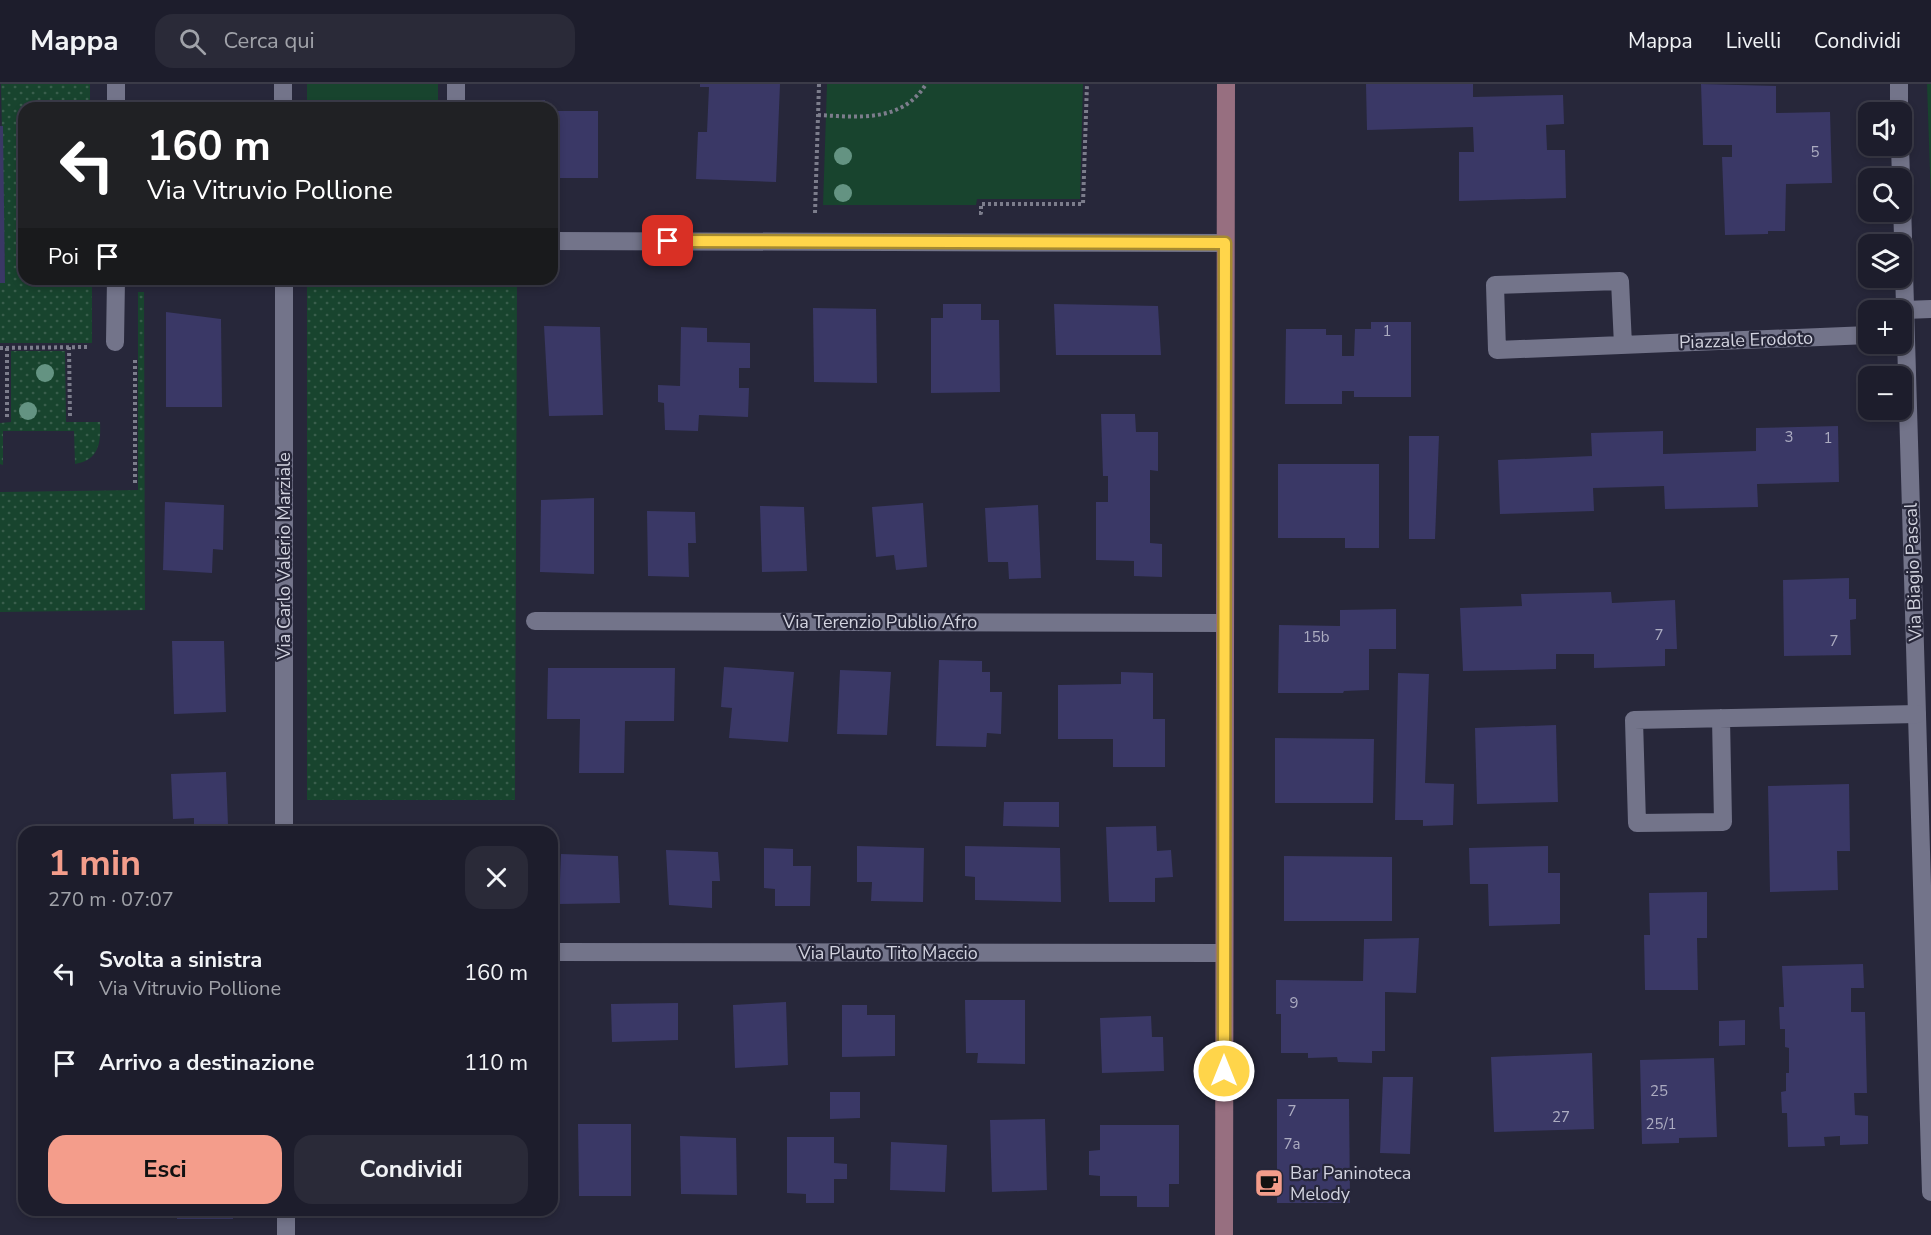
<!DOCTYPE html>
<html lang="it">
<head>
<meta charset="utf-8">
<style>
	:root { --surface:#1d1d2c; --page:#2a2a38; --text:#f1f3f6; --muted:#a0a2a9; --line:#3b3b48; --accent:#f49d8b }
	body { margin:0; font-family:"Nunito Sans",sans-serif; background:var(--page); color:var(--text); height:100vh; display:flex; flex-direction:column; font-size:22px; white-space:nowrap }
	* { box-sizing:border-box; margin:0 }
	p { font-size:20px; color:var(--muted) }
	.icon { flex:none; width:33px; height:33px; fill:none; stroke:currentColor; stroke-width:2; stroke-linecap:round; stroke-linejoin:round }
	.map { position:relative; flex:1; overflow:hidden }
	.details { position:absolute; left:18px; top:742px; width:540px; height:390px; display:flex; flex-direction:column; background:var(--surface); border-radius:18px; box-shadow:0 3px 9px #0003,0 0 0 2px var(--line) }
	.details>* { flex:none }
	.top-card { position:absolute; left:18px; top:18px; width:540px; height:183px; border-radius:18px; box-shadow:0 3px 9px #0003,0 0 0 2px var(--line); background:#202124; color:#fff; overflow:hidden }
	.fabs { position:absolute; left:1858px; top:18px; display:grid; gap:12px }
	.fabs a { display:grid; place-items:center; width:54px; height:54px; border-radius:12px; background:var(--surface); box-shadow:0 3px 9px #0003,0 0 0 2px var(--line); font-size:30px }
	.pin { position:absolute; display:grid; place-items:center; width:51px; height:51px; color:#fff; margin:-26px; border-radius:12px; box-shadow:0 3px 9px #0006 }
	.me { position:absolute; width:66px; margin:-33px; rotate:0deg; stroke-linejoin:round; filter:drop-shadow(0 0 4px #0008) }
	.turn { display:flex; align-items:center; gap:21px; height:126px; padding:0 30px; font-size:27px }
	.turn .icon { width:78px; height:78px; stroke-width:2.5 }
	.turn b { display:block; font-size:42px; line-height:51px }
	.then { display:flex; align-items:center; height:57px; padding:0 30px; background:#0003; gap:12px; font-size:22px }
	.round { display:grid; place-items:center; flex:none; width:63px; height:63px; border-radius:18px; background:var(--page) }
	.headline { display:flex; align-items:center; justify-content:space-between; height:102px; padding:0 30px }
	h1 { font-size:36px; font-weight:700; line-height:45px; color:var(--accent) }
	.primary-button { display:flex; gap:12px; margin-top:auto; padding:12px 30px }
	.primary-button a { flex:1; height:69px; border-radius:18px; background:var(--accent); color:#111; font-size:24px; font-weight:700; line-height:69px; text-align:center }
	.primary-button a+a { background:var(--page); color:var(--text) }
	ul { padding:0; list-style:none }
	li { display:flex; align-items:center; gap:18px; height:90px; padding:0 30px }
	li div { flex:1 }
	li b { display:block; font-size:22px }
	li em { font-style:normal }
	header { display:flex; align-items:center; gap:36px; box-sizing:border-box; height:84px; padding:0 30px; background:var(--surface); border-bottom:2px solid var(--line) }
	header strong { font-size:28px }
	nav { display:flex; gap:33px; margin-inline-start:auto; font-size:21px }
	.search { width:420px; height:54px; background:var(--page); display:flex; align-items:center; gap:15px; box-sizing:border-box; padding:0 21px; border-radius:18px; color:var(--muted); font-size:22px }
	.map>svg:first-child { display:block }
</style>
</head>
<body>
<header>
<strong>Mappa</strong>
<div class="search"><svg class="icon" aria-label="search" viewBox="0 0 24 24"><circle cx="10" cy="10" r="6"/><path d="M15 15l6 6"/></svg>Cerca qui</div>
<nav><a>Mappa</a><a>Livelli</a><a>Condividi</a></nav>
</header>
<div class="map">
<svg width="1931" height="1151" viewBox="0 0 1931 1151">
	<defs>
		<pattern id="grass-dots" width="8" height="8" patternUnits="userSpaceOnUse" patternTransform="scale(1.5)"><rect width="8" height="8" fill="#18442e"/><path d="M2 2h.1M6 6h.1" fill="none" stroke="#395e4c" stroke-width="1.8" stroke-linecap="round"/></pattern>
	</defs>
	<rect width="100%" height="100%" fill="#27273a"/>
	<g fill="url(#grass-dots)">
		<path d="M1,0H90V24H24V195H92V259H0V199L5,198Z"/>
		<path d="M307,195H517L515,716H307Z"/>
		<path d="M138,208H144L145,526L0,528V408L138,406Z"/>
		<path d="M11,267H65L66,338H100C101,359 99,376 75,380L74,347H3V381L0,380V339L11,338Z"/>
	</g>
	<g fill="#18442e">
		<rect x="307" y="0" width="131" height="24"/>
		<path d="M827,0H1083L1080,115H977L976,121H823Z"/>
		<path d="M1927,0H1931V118Z"/>
	</g>
	<g fill="#3a3866">
		<path d="M700,0H780L776,98L696,95L698,48H707L709,3H700Z"/>
		<path d="M1366,0H1473V13L1563,11L1564,40L1546,41L1547,66H1565L1566,114L1459,117V68H1474L1473,43L1367,46Z"/>
		<path d="M1701,0L1776,2V29L1830,28L1832,99L1786,100L1785,147H1768V150L1725,151L1722,73H1732V61H1703Z"/>
		<rect x="504" y="16" width="41" height="8"/>
		<rect x="552" y="27" width="46" height="67"/>
		<path d="M0,42H3L5,199H0Z"/>
		<path d="M943,220H981V236H999L1000,308L931,309V234H943Z"/>
		<path d="M1054,220L1158,222L1161,271H1056Z"/>
		<path d="M813,224L876,225L877,299L814,298Z"/>
		<path d="M166,228L221,235L222,323H166Z"/>
		<path d="M1371,238H1411V313H1354V307H1342V320H1285L1286,245H1326V251H1342V272H1354L1355,245H1371Z"/>
		<path d="M544,242L600,243L603,331L549,332Z"/>
		<path d="M681,243L707,244V258L750,259V284H739V304H749L748,333L699,331L698,347L665,346L664,319L658,318V301L680,302Z"/>
		<path d="M1101,330H1135L1136,348H1158V387L1150,386V459L1162,460V493L1134,492V477L1096,476V418H1108V392H1103Z"/>
		<path d="M1838,342L1839,398L1757,400L1758,423L1665,425L1664,402L1593,404L1594,427L1500,430L1498,376L1592,372L1591,349L1663,347V370L1756,367V344Z"/>
		<path d="M1409,352H1439L1435,455H1409Z"/>
		<path d="M1278,380H1379V464H1345V454H1278Z"/>
		<path d="M594,414V490L540,488L541,416Z"/>
		<path d="M165,418L224,421L223,466L213,465L212,489L163,486Z"/>
		<path d="M923,419L927,483L896,486L894,471L876,473L872,423Z"/>
		<path d="M1038,421L1041,494L1009,495L1008,478H988L985,424Z"/>
		<path d="M760,422L804,423L807,487L762,488Z"/>
		<path d="M647,427L695,428L696,459H688L689,493L648,492Z"/>
		<path d="M1849,494V515H1856V535L1850,536L1851,571L1784,572L1783,496Z"/>
		<path d="M1611,508L1612,519L1675,516L1677,565H1665V582L1594,584V570H1556V585L1463,587L1460,524L1522,522L1521,510Z"/>
		<path d="M1396,525V565H1369V606L1344,607L1343,609H1278L1279,541L1340,542V526Z"/>
		<path d="M172,557H224L226,628L174,630Z"/>
		<path d="M939,576L982,577V588H990V608H1002L1001,650L987,649L986,663L936,662Z"/>
		<path d="M724,583L794,588L788,658L729,654L732,624L721,623Z"/>
		<path d="M548,584H675L674,637H625L624,689H579L580,635H547Z"/>
		<path d="M840,586L891,588L887,651L837,650Z"/>
		<path d="M1121,588L1153,589V635H1165V683H1113V655H1058V601L1121,600Z"/>
		<path d="M1398,589L1429,590L1425,699L1454,700L1453,741L1423,742V736H1395Z"/>
		<path d="M1556,641L1558,718L1477,720L1475,644Z"/>
		<path d="M1275,654L1374,655L1373,719H1275Z"/>
		<path d="M226,688L228,741L194,742V734L173,735L171,690Z"/>
		<path d="M1849,700L1850,767H1837L1838,806L1770,808L1768,702Z"/>
		<path d="M1004,718H1059V743L1003,742Z"/>
		<path d="M347,741L417,742L416,748H347Z"/>
		<path d="M1156,742L1157,767L1171,766L1173,793L1155,794V818H1109L1106,743Z"/>
		<path d="M857,762L924,764L923,818L871,817L872,798H857Z"/>
		<path d="M965,762L1060,764L1061,818L975,816V793L965,792Z"/>
		<path d="M1548,762V789H1560V840L1489,842L1488,800H1470L1469,764Z"/>
		<path d="M764,764L793,765V782H811L810,822H775V805L764,804Z"/>
		<path d="M666,766L718,768L720,797H712V824L669,821Z"/>
		<path d="M561,770L618,772L620,819L559,820Z"/>
		<path d="M1284,772L1392,773V837H1284Z"/>
		<path d="M1707,808V854H1697L1698,906H1645L1644,851H1650L1649,809Z"/>
		<path d="M1419,854L1416,909L1385,908V967H1372V979L1338,978L1337,973L1308,974V969H1281V930H1276V896L1363,897L1364,855Z"/>
		<path d="M1863,880L1864,904H1851V928H1865L1867,1009H1854L1855,1031L1868,1032V1060L1840,1061V1052L1824,1053L1825,1062L1788,1063L1787,1029H1782L1781,1008L1786,1007V989H1789V964L1785,963V945H1780L1779,923H1784L1782,882Z"/>
		<path d="M965,916H1025V980L977,979L978,969H966Z"/>
		<path d="M786,918L788,981L735,984L733,921Z"/>
		<path d="M678,919V956L612,958L611,920Z"/>
		<path d="M842,921H867V931H895V972L842,973Z"/>
		<path d="M1151,932L1152,953H1163L1164,987L1102,989L1100,934Z"/>
		<path d="M1745,936V961L1719,962V937Z"/>
		<path d="M1592,969L1594,1045L1494,1048L1491,973Z"/>
		<path d="M1714,974L1717,1053L1679,1054V1059L1642,1060L1640,976Z"/>
		<path d="M1383,993H1413L1410,1070L1380,1069Z"/>
		<path d="M830,1008H860V1034L830,1035Z"/>
		<path d="M1277,1015H1349L1350,1119H1277Z"/>
		<path d="M1045,1035L1047,1106L992,1108L990,1036Z"/>
		<path d="M578,1040H631V1112H579Z"/>
		<path d="M1100,1041H1179V1100H1169V1123H1137V1112H1100V1092L1089,1091V1067L1100,1066Z"/>
		<path d="M680,1052L736,1054L737,1111L681,1110Z"/>
		<path d="M787,1053H834V1079L847,1080V1095H834V1119H806V1110L787,1109Z"/>
		<path d="M891,1058L947,1061L945,1108L890,1106Z"/>
		<rect x="177" y="1126" width="56" height="9"/>
	</g>
	<g fill="none" stroke-linecap="round" stroke-linejoin="round">
		<g stroke="#7c7d8c" stroke-width="4" stroke-dasharray="3 3" stroke-linecap="butt">
			<path d="M818,31C858,33 902,39 926,0"/>
			<path d="M815,129L819,0"/>
			<path d="M979,129H981V120H1083L1087,0"/>
			<path d="M69,263L70,333"/>
			<path d="M0,264L89,263"/>
			<path d="M7,264V333"/>
			<path d="M135,276V402"/>
		</g>
		<g stroke="#73748a" stroke-width="18">
			<path d="M116,0V24"/>
			<path d="M283,0V24"/>
			<path d="M456,0V24"/>
			<path d="M1899,0V28"/>
			<path d="M1900,62L1901,94"/>
			<path d="M1902,119L1931,1108"/>
			<path d="M552,157L1225,159"/>
			<path d="M284,195V748"/>
			<path d="M1905,226L1931,225"/>
			<path d="M115,258L116,195"/>
			<path d="M1623,261L1620,197L1495,201L1497,266L1869,251"/>
			<path d="M535,537L1225,539"/>
			<path d="M1721,634L1723,738L1637,739L1634,636L1917,630"/>
			<path d="M552,868L1224,869"/>
			<path d="M286,1126V1151"/>
		</g>
		<path stroke="#976f80" stroke-width="18" d="M1224,1151L1226,0"/>
	</g>
	<g fill="#649382">
		<circle cx="843" cy="72" r="9"/>
		<circle cx="843" cy="109" r="9"/>
		<circle cx="45" cy="289" r="9"/>
		<circle cx="28" cy="327" r="9"/>
	</g>
	<g fill="none" stroke-linecap="round" stroke-linejoin="round">
		<g stroke="#a68a30" stroke-width="15">
			<path id="route" d="M668,157L1225,159L1224,987"/>
		</g>
		<use href="#route" stroke="#ffd54a" stroke-width="10"/>
	</g>
	<defs>
		<g id="cafe-square" transform="scale(1.5)"><rect x="-9" y="-9" width="18" height="18" rx="4" fill="#f49d8b" stroke="#27273a"/><path d="M-5.5-4.5H6V0H3Q3 3.5 0 3.5H-2.5Q-5.5 3.5-5.5 0ZM3-3.2v2h1.7v-2ZM-6 4.5H4V6H-6Z" fill="#111"/></g>
	</defs>
	<g fill-rule="evenodd">
		<use href="#cafe-square" x="1269" y="1099"/>
	</g>
	<g text-anchor="middle" dominant-baseline="central" stroke-width="4.5" stroke-linejoin="round" paint-order="stroke">
		<g font-size="15" fill="#acacc1">
			<text x="1815" y="68">5</text>
			<text x="1387" y="247">1</text>
			<text x="1789" y="353">3</text>
			<text x="1828" y="354">1</text>
			<text x="1659" y="551">7</text>
			<text x="1316" y="553">15b</text>
			<text x="1834" y="557">7</text>
			<text x="1294" y="919">9</text>
			<text x="1659" y="1007">25</text>
			<text x="1292" y="1027">7</text>
			<text x="1561" y="1033">27</text>
			<text x="1661" y="1040">25/1</text>
			<text x="1292" y="1060">7a</text>
		</g>
		<g font-size="18" fill="#d2d3df" stroke="#27273a">
			<text transform="translate(1746 256) rotate(-2)">Piazzale Erodoto</text>
			<text transform="translate(284 472) rotate(-90)">Via Carlo Valerio Marziale</text>
			<text transform="translate(1913 488) rotate(-92)">Via Biagio Pascal</text>
			<text x="880" y="538">Via Terenzio Publio Afro</text>
			<text x="888" y="869">Via Plauto Tito Maccio</text>
		</g>
		<g font-size="18" fill="#d2d3df" stroke="#27273a" text-anchor="start">
			<text x="1290" y="1089">Bar Paninoteca<tspan x="1290" dy="21">Melody</tspan></text>
		</g>
	</g>
</svg>
<div class="fabs">
<a><svg class="icon" aria-label="sound" viewBox="0 0 24 24"><path d="M4 9h4l5-4v14l-5-4H4zM17 9q2 3 0 6"/></svg></a>
<a><svg class="icon" aria-label="search" viewBox="0 0 24 24"><circle cx="10" cy="10" r="6"/><path d="M15 15l6 6"/></svg></a>
<a><svg class="icon" aria-label="layers" viewBox="0 0 24 24"><path d="M12 4l9 5-9 5-9-5zM3 14l9 5 9-5"/></svg></a>
<a>+</a>
<a>−</a>
</div>
<div class="pin" style="left:668px;top:157px;background:#d93025"><svg class="icon" aria-label="arrive" viewBox="0 0 24 24"><path d="M6 21V4h12l-3 4 3 4H6"/></svg></div>
<svg class="me" style="left:1224px;top:987px" viewBox="-20 -20 40 40"><circle r="17" fill="#ffd54a" stroke="#fff" stroke-width="3"/><path d="M0-11L8 9 0 5-8 9z" fill="#fff"/></svg>
<div class="top-card">
<div class="turn"><svg class="icon" aria-label="left" viewBox="0 0 24 24"><path d="M17 20v-9H6M10 6l-5 5 5 5"/></svg><div><b>160 m</b>Via Vitruvio Pollione</div></div>
<div class="then">Poi<svg class="icon" aria-label="arrive" viewBox="0 0 24 24"><path d="M6 21V4h12l-3 4 3 4H6"/></svg></div>
</div>
<section class="details">
<div class="headline"><div><h1>1 min</h1><p>270 m · 07:07</p></div><a class="round"><svg class="icon" aria-label="close" viewBox="0 0 24 24"><path d="M6 6l12 12M18 6L6 18"/></svg></a></div>
<ul>
<li><svg class="icon" aria-label="left" viewBox="0 0 24 24"><path d="M17 20v-9H6M10 6l-5 5 5 5"/></svg><div><b>Svolta a sinistra</b><p>Via Vitruvio Pollione</p></div><em>160 m</em></li>
<li><svg class="icon" aria-label="arrive" viewBox="0 0 24 24"><path d="M6 21V4h12l-3 4 3 4H6"/></svg><div><b>Arrivo a destinazione</b></div><em>110 m</em></li>
</ul>
<div class="primary-button"><a>Esci</a><a>Condividi</a></div>
</section>
</div>
</body>
</html>
